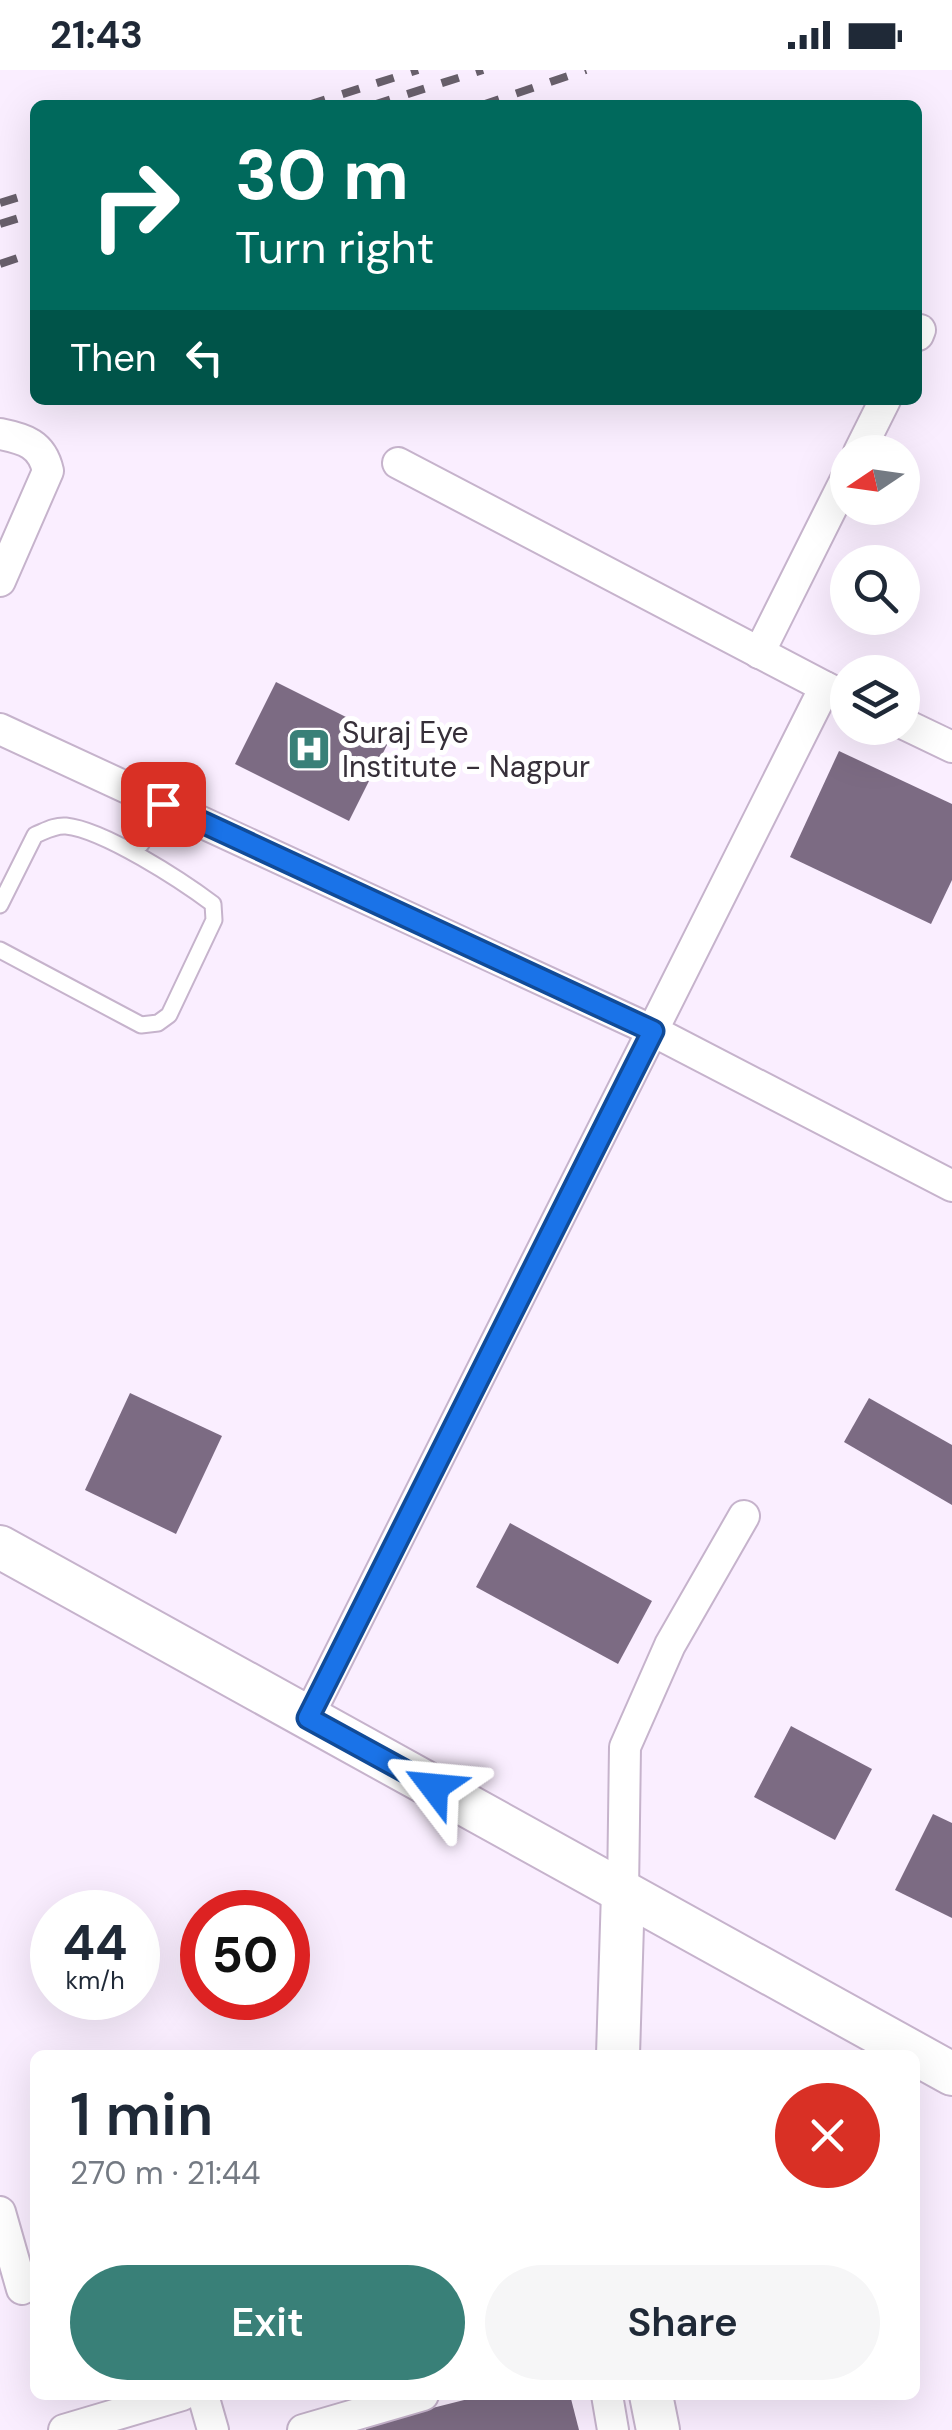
<!DOCTYPE html>
<html lang="en">
<head>
<meta charset="utf-8">
<style>
	:root { --surface:#fff; --page:#f6f6f7; --text:#1f2937; --muted:#747a83; --accent:#398078 }
	body { margin:0; font-family:"DM Sans",sans-serif; background:var(--page); color:var(--text); height:100vh; display:flex; flex-direction:column; font-size:38px; white-space:nowrap }
	* { box-sizing:border-box; margin:0 }
	p { font-size:32px; color:var(--muted) }
	.icon { flex:none; width:55px; height:55px; fill:none; stroke:currentColor; stroke-width:2; stroke-linecap:round; stroke-linejoin:round }
	.map { position:relative; flex:1; overflow:hidden }
	.sheet { position:absolute; left:30px; top:1980px; width:890px; height:350px; display:flex; flex-direction:column; background:var(--surface); border-radius:15px; box-shadow:0 10px 40px #0002 }
	.sheet>* { flex:none }
	.hud { position:absolute; left:30px; top:30px; width:892px; height:305px; border-radius:15px; box-shadow:0 10px 40px #0002; background:#00695c; color:#fff; overflow:hidden }
	.needle { width:65px; rotate:257deg }
	.tools { position:absolute; left:830px; top:365px; display:grid; gap:20px }
	.tools a { display:grid; place-items:center; width:90px; height:90px; border-radius:50%; background:var(--surface); box-shadow:0 10px 40px #0002; font-size:50px }
	.speed { position:absolute; left:30px; top:1820px; display:flex; gap:20px; font-size:50px; font-weight:700; text-align:center }
	.speed>* { display:grid; place-content:center; width:130px; height:130px; border-radius:50%; background:var(--surface); box-shadow:0 10px 40px #0002; line-height:1 }
	.speed small { font-size:25px; font-weight:400 }
	.speed .limit { border:15px solid #d22; background:#fff; color:#111 }
	.pin { position:absolute; display:grid; place-items:center; width:85px; height:85px; color:#fff; margin:-42px; border-radius:20px; box-shadow:0 5px 15px #0006 }
	.me { position:absolute; width:110px; margin:-55px; rotate:299deg; stroke-linejoin:round; filter:drop-shadow(0 0 8px #0008) }
	.turn { display:flex; align-items:center; gap:35px; height:210px; padding:0 40px; font-size:45px }
	.turn .icon { width:130px; height:130px; stroke-width:2.5 }
	.turn b { display:block; font-size:70px; line-height:85px }
	.then { display:flex; align-items:center; height:95px; padding:0 40px; background:#0003; gap:20px; font-size:38px }
	.round { display:grid; place-items:center; flex:none; width:105px; height:105px; border-radius:52px; background:var(--page) }
	.head { display:flex; align-items:center; justify-content:space-between; height:170px; padding:0 40px }
	h1 { font-size:60px; font-weight:600; line-height:75px }
	.button { display:flex; gap:20px; margin-top:auto; padding:20px 40px }
	.button a { flex:1; height:115px; border-radius:60px; background:var(--accent); color:#fff; font-size:40px; font-weight:600; line-height:115px; text-align:center }
	.button a+a { background:var(--page); color:var(--text) }
	.status { display:flex; justify-content:space-between; align-items:center; height:70px; padding:0 50px; background:var(--surface); direction:ltr }
	.status svg { height:28px; fill:currentColor }
	.map>svg:first-child { display:block }
</style>
</head>
<body>
<div class="status"><b>21:43</b><svg viewBox="0 0 49 12"><path d="M0 12V9h3v3zM5 12V6h3v6zM10 12V3h3v9zM15 12V0h3v12zM26 1h20v11H26zM47 4h2v5h-2z"/></svg></div>
<div class="map">
<svg width="952" height="2360" viewBox="0 0 952 2360">
	<rect width="100%" height="100%" fill="#faeeff"/>
	<g fill="#7c6b83">
		<path d="M276,612L390,669L349,751L235,694Z"/>
		<path d="M839,681L952,734V810L931,854L790,787Z"/>
		<path d="M130,1323L222,1366L176,1464L85,1420Z"/>
		<path d="M869,1328L952,1375V1435L844,1372Z"/>
		<path d="M510,1453L652,1531L618,1594L476,1517Z"/>
		<path d="M791,1656L872,1699L835,1770L754,1727Z"/>
		<path d="M933,1744L952,1753V1848L895,1820Z"/>
		<path d="M484,2325H570L579,2360H366L365,2355Z"/>
	</g>
	<g fill="none" stroke-linecap="round" stroke-linejoin="round">
		<g stroke="#c6b3cc" stroke-width="19">
			<g id="lane">
				<path d="M128,779L141,774L163,735"/>
				<path d="M0,835L35,765C45,761 55,755 66,756C104,760 181,810 213,834L214,850L169,945L158,953L141,955L0,880"/>
			</g>
		</g>
		<g stroke="#c6b3cc" stroke-width="34">
			<g id="street">
				<path d="M918,265L920,260"/>
				<path d="M0,364C25,369 42,374 48,401L0,511"/>
				<path d="M859,382L885,330"/>
				<path d="M398,393L825,617"/>
				<path d="M759,583L848,405"/>
				<path d="M902,653L952,677"/>
				<path d="M0,659L653,961L952,1116"/>
				<path d="M308,1647L825,617L848,628"/>
				<path d="M623,1822L625,1677L670,1575L744,1446"/>
				<path d="M0,2142L22,2219"/>
				<path d="M203,2325L213,2360"/>
				<path d="M607,2325L613,2360"/>
				<path d="M64,2360L182,2325"/>
				<path d="M303,2360L423,2325"/>
			</g>
		</g>
		<g stroke="#c6b3cc" stroke-width="46">
			<g id="secondary">
				<path d="M0,1477L952,2004"/>
				<path d="M618,1985L623,1822"/>
				<path d="M651,2325L658,2360"/>
			</g>
		</g>
		<use href="#lane" stroke="#fff" stroke-width="15"/>
		<use href="#street" stroke="#fff" stroke-width="30"/>
		<use href="#secondary" stroke="#fff" stroke-width="42"/>
		<g stroke="#685f6b" stroke-width="8" stroke-dasharray="18 18" stroke-linecap="butt">
			<path d="M308,35L418,0"/>
			<path d="M373,35L483,0"/>
			<path d="M482,35L586,0"/>
			<path d="M0,133L35,122"/>
			<path d="M0,154L35,143"/>
			<path d="M0,194L35,182"/>
		</g>
	</g>
	<g fill="none" stroke-linecap="round" stroke-linejoin="round">
		<g stroke="#114b97" stroke-width="25">
			<path id="route" d="M163,734L653,961L308,1648L434,1717"/>
		</g>
		<use href="#route" stroke="#1a73e8" stroke-width="18"/>
	</g>
	<defs>
		<g id="hospital-square" transform="scale(2.25)"><rect x="-9" y="-9" width="18" height="18" rx="4" fill="#398078" stroke="#fff"/><path d="M-5-5h3v3.5h4V-5h3V5h-3V1.5h-4V5h-3Z" fill="#fff"/></g>
	</defs>
	<g fill-rule="evenodd">
		<use href="#hospital-square" x="309" y="679"/>
	</g>
	<g text-anchor="middle" dominant-baseline="central" stroke-width="10" stroke-linejoin="round" paint-order="stroke">
		<g font-size="30" fill="#362f39" stroke="#fff" text-anchor="start">
			<text x="342" y="662">Suraj Eye<tspan x="342" dy="34">Institute - Nagpur</tspan></text>
		</g>
	</g>
</svg>
<div class="tools">
<a><svg class="needle" viewBox="-14 -14 28 28"><path d="M0-13l5 13h-10z" fill="#e53935"/><path d="M0 13l5-13h-10z" fill="#747a83"/></svg></a>
<a><svg class="icon" aria-label="search" viewBox="0 0 24 24"><circle cx="10" cy="10" r="6"/><path d="M15 15l6 6"/></svg></a>
<a><svg class="icon" aria-label="layers" viewBox="0 0 24 24"><path d="M12 4l9 5-9 5-9-5zM3 14l9 5 9-5"/></svg></a>
</div>
<div class="speed"><div>44<small>km/h</small></div><div class="limit">50</div></div>
<div class="pin" style="left:163px;top:734px;background:#d93025"><svg class="icon" aria-label="arrive" viewBox="0 0 24 24"><path d="M6 21V4h12l-3 4 3 4H6"/></svg></div>
<svg class="me" style="left:434px;top:1717px" viewBox="-20 -20 40 40"><path d="M0-17L14 15 0 8-14 15z" fill="#1a73e8" stroke="#fff" stroke-width="4"/></svg>
<div class="hud">
<div class="turn"><svg class="icon" aria-label="right" viewBox="0 0 24 24"><path d="M7 20v-9h11M14 6l5 5-5 5"/></svg><div><b>30 m</b>Turn right</div></div>
<div class="then">Then<svg class="icon" aria-label="left" viewBox="0 0 24 24"><path d="M17 20v-9H6M10 6l-5 5 5 5"/></svg></div>
</div>
<section class="sheet">
<div class="head"><div><h1>1 min</h1><p>270 m · 21:44</p></div><a class="round" style="background:#d93025;color:#fff"><svg class="icon" aria-label="close" viewBox="0 0 24 24"><path d="M6 6l12 12M18 6L6 18"/></svg></a></div>
<div class="button"><a>Exit</a><a>Share</a></div>
</section>
</div>
</body>
</html>
